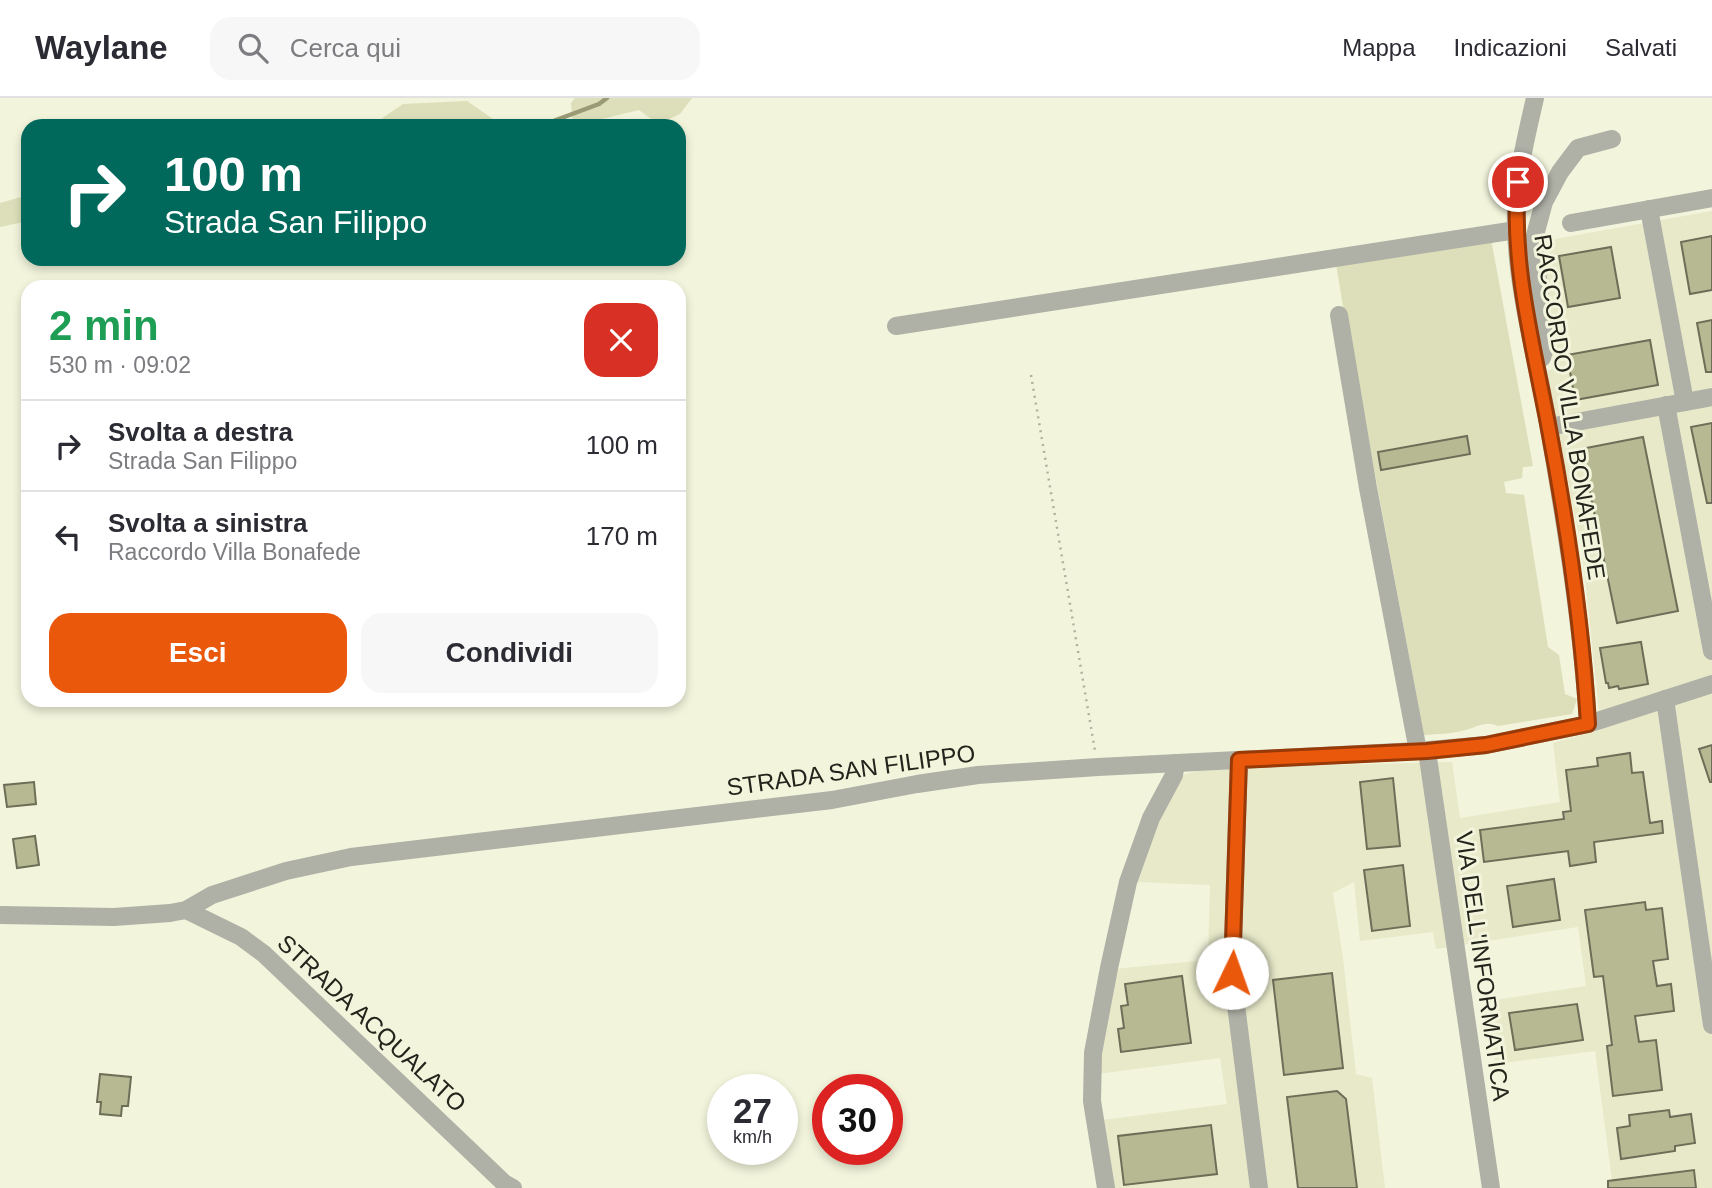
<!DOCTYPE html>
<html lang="it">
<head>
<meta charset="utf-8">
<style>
	:root { --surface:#fff; --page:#f7f7f7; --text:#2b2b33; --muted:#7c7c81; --line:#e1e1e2; --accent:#ea580c }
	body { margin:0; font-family:Arial,sans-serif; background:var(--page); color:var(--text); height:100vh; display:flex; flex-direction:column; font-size:26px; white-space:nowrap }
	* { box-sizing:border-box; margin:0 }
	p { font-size:23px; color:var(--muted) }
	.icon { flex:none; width:38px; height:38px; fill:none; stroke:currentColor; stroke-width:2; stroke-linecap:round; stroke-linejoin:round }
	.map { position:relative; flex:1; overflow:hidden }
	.sheet { position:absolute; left:21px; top:182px; width:665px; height:427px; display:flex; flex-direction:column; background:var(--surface); border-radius:21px; box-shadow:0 4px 10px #0003 }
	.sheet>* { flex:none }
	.top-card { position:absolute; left:21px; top:21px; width:665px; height:147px; border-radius:21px; box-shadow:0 4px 10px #0003; background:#00695c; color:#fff; overflow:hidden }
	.speed { position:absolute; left:707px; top:976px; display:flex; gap:14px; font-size:35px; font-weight:700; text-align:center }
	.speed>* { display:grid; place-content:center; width:91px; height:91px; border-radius:50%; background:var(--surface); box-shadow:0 4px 10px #0003; line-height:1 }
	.speed small { font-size:18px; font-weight:400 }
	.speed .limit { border:10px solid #d22; background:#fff; color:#111 }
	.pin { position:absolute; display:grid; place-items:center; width:60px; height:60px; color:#fff; margin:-30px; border:4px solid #fff; border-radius:50%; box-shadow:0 2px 7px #0007 }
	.me { position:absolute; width:77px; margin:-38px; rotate:3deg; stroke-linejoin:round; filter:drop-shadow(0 0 5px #0008) }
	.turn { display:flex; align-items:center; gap:24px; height:147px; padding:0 28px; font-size:32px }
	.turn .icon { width:91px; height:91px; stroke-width:2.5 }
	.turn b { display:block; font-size:49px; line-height:60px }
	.round { display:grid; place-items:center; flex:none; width:74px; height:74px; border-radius:21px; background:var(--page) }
	.overview { display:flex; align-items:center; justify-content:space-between; height:119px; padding:0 28px }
	h1 { font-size:42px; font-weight:800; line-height:52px; color:#1e9e55 }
	.cta { display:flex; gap:14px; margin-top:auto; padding:14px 28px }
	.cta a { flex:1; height:80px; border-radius:21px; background:var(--accent); color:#fff; font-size:28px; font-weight:800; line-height:80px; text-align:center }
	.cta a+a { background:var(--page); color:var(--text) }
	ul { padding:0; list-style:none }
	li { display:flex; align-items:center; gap:21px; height:91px; padding:0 28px; border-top:2px solid var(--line) }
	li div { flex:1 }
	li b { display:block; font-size:26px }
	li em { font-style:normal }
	header { display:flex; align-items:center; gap:42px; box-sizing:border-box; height:98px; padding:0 35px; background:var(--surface); border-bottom:2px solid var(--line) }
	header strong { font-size:33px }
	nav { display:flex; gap:38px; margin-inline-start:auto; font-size:24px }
	.search { width:490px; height:63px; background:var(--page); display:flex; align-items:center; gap:18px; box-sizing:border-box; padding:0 24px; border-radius:21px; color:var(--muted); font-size:26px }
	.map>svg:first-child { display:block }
</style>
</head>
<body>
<header>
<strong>Waylane</strong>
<div class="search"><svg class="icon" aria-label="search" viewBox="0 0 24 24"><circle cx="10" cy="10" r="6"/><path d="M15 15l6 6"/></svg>Cerca qui</div>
<nav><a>Mappa</a><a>Indicazioni</a><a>Salvati</a></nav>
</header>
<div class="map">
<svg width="1712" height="1090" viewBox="0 0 1712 1090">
	<rect width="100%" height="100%" fill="#f2f4db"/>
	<path fill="#e7e9c9" d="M1712,113V1090H1613L1595,953L1495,966L1488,903L1586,888L1578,829L1436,851L1433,834L1360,843L1354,784L1333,795L1343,860L1356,976L1372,980L1385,1090H1112L1103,1022L1227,1006L1220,960L1097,976L1114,871L1208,862L1210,787L1137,784L1154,724L1182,677L1198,673L1262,669L1452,664L1460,720L1560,704L1553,645L1601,632L1582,453L1546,273L1553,271L1542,153L1555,141Z"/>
	<g fill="#dcdfb9" fill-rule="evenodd">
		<path d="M575,0H692L680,16L658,26L639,12L573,28L571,5Z"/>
		<path d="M467,3L503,28H376L378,23L403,6Z"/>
		<path d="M28,97V123L0,129V105Z"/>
		<path d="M1491,141L1533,368L1523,369L1522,380L1504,384L1506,395L1524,397L1548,549L1559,557L1565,596L1577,601L1572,616L1498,628C1486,622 1477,629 1465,632C1453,636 1437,636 1424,637L1371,355L1366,347L1336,166ZM1466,338L1469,356L1382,371L1379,353Z"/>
	</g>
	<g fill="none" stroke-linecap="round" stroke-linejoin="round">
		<path stroke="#9a9b75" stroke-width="4.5" d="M540,28L599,6L607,0"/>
	</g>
	<g fill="#b7b992" stroke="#6d6e58" stroke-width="2">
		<path d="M1712,138V192L1690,196L1681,144Z"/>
		<path d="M1611,149L1620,200L1568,209L1559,158Z"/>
		<path d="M1712,222V274H1706L1697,225Z"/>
		<path d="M1650,242L1658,287L1575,302L1567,257Z"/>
		<path d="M1712,325V405H1707L1691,329Z"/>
		<path d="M1467,338L1470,356L1381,372L1378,354Z"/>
		<path d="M1643,339L1678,513L1617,525L1581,351Z"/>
		<path d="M1641,544L1648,586L1619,591L1618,588L1609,590L1608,585H1606L1600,550Z"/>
		<path d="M1712,647V684H1710L1699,651Z"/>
		<path d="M1630,655L1632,675L1643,674L1650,725L1662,723L1663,735L1594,744L1596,764L1570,768L1568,753L1484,764L1480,732L1564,721L1563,714L1571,713L1566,672L1598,668L1597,660Z"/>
		<path d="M1393,680L1400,748L1367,751L1360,684Z"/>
		<path d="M34,684L36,706L7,709L4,687Z"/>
		<path d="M35,738L39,767L17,770L13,741Z"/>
		<path d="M1403,767L1410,828L1372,833L1364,772Z"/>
		<path d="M1554,781L1560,822L1513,829L1507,788Z"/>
		<path d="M1645,804L1646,812L1662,810L1668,861L1653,863L1657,888L1671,886L1674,913L1635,918L1639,944L1656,942L1662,992L1613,998L1607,948L1612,947L1603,878L1594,879L1585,812Z"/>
		<path d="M1332,875L1343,970L1284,977L1273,882Z"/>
		<path d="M1182,878L1191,945L1121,954L1118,931L1124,930L1121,908L1128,907L1125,886Z"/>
		<path d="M1577,906L1583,942L1515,952L1509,915Z"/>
		<path d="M100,976L131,979L128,1008H122L121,1018L100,1016L101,1004H97Z"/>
		<path d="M1337,993L1346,1001L1357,1090H1298L1287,999Z"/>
		<path d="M1669,1012L1670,1019L1691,1016L1695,1045L1675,1048V1053L1621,1061L1617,1030L1630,1028L1629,1017Z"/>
		<path d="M1211,1027L1217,1076L1124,1087L1118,1038Z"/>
		<path d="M1694,1072L1696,1090H1608V1083Z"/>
	</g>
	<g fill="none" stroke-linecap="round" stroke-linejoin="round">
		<path stroke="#b0b29e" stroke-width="2.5" stroke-dasharray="2 5" stroke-linecap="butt" d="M1031,277L1095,653"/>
		<g stroke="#afb0a6" stroke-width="18">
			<path d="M1535,0C1525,44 1514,86 1516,131C1518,198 1538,265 1549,331C1566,429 1582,527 1588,626"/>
			<path d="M1649,111L1685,304"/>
			<path d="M1571,125L1712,100"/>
			<path d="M1339,217L1368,390L1418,653"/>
			<path d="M896,228L1516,132"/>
			<path d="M1542,260L1545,249L1534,141L1544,104L1560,74L1578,50L1612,41"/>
			<path d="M1666,307L1712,553"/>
			<path d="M1549,329L1712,299"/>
			<path d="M1665,601L1712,927"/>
			<path d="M1427,653L1491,1090"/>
			<path d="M1239,662L1232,875L1259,1090"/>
			<path d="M186,812L241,839L264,856L504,1085L513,1090"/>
			<path d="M0,817L114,819L170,815L186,812L212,797L286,773L351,759L832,702L917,686L978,677L1098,669L1418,653L1486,647L1588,626L1712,586"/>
			<path d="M1106,1090L1092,1003L1093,955L1109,870L1128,784L1151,720L1174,677L1176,665"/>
		</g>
	</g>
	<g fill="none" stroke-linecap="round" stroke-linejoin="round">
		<g stroke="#983908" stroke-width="18">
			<path id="route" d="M1232,875L1239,662L1427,653L1486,647L1588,626C1582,526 1567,425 1548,326C1533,246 1511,166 1518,84"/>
		</g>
		<use href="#route" stroke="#ea580c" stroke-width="12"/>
	</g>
	<g text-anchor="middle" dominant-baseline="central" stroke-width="6" stroke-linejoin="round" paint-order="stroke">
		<g font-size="24" fill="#23241b" stroke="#f2f4db">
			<text transform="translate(1570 309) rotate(81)">RACCORDO VILLA BONAFEDE</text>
			<text transform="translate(851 672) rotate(-8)">STRADA SAN FILIPPO</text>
			<text transform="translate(1483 868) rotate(82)">VIA DELL'INFORMATICA</text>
			<text transform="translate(372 925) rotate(43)">STRADA ACQUALATO</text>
		</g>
	</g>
</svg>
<div class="speed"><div>27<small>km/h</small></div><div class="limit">30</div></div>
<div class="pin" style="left:1518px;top:84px;background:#d93025"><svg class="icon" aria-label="arrive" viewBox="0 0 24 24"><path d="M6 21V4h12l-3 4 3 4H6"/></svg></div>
<svg class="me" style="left:1232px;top:875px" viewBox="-20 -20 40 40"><circle r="19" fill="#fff"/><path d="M0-13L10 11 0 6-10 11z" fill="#ea580c"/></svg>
<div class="top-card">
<div class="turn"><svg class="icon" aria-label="right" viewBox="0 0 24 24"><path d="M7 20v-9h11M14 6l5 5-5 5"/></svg><div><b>100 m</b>Strada San Filippo</div></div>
</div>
<section class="sheet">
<div class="overview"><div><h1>2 min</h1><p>530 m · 09:02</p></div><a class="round" style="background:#d93025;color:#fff"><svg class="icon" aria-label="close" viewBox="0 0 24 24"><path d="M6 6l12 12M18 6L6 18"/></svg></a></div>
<ul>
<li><svg class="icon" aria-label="right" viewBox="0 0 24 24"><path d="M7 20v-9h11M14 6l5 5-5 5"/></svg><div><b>Svolta a destra</b><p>Strada San Filippo</p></div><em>100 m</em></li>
<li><svg class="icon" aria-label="left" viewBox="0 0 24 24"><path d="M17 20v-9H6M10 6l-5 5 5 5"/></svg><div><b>Svolta a sinistra</b><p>Raccordo Villa Bonafede</p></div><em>170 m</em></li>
</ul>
<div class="cta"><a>Esci</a><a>Condividi</a></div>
</section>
</div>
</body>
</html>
